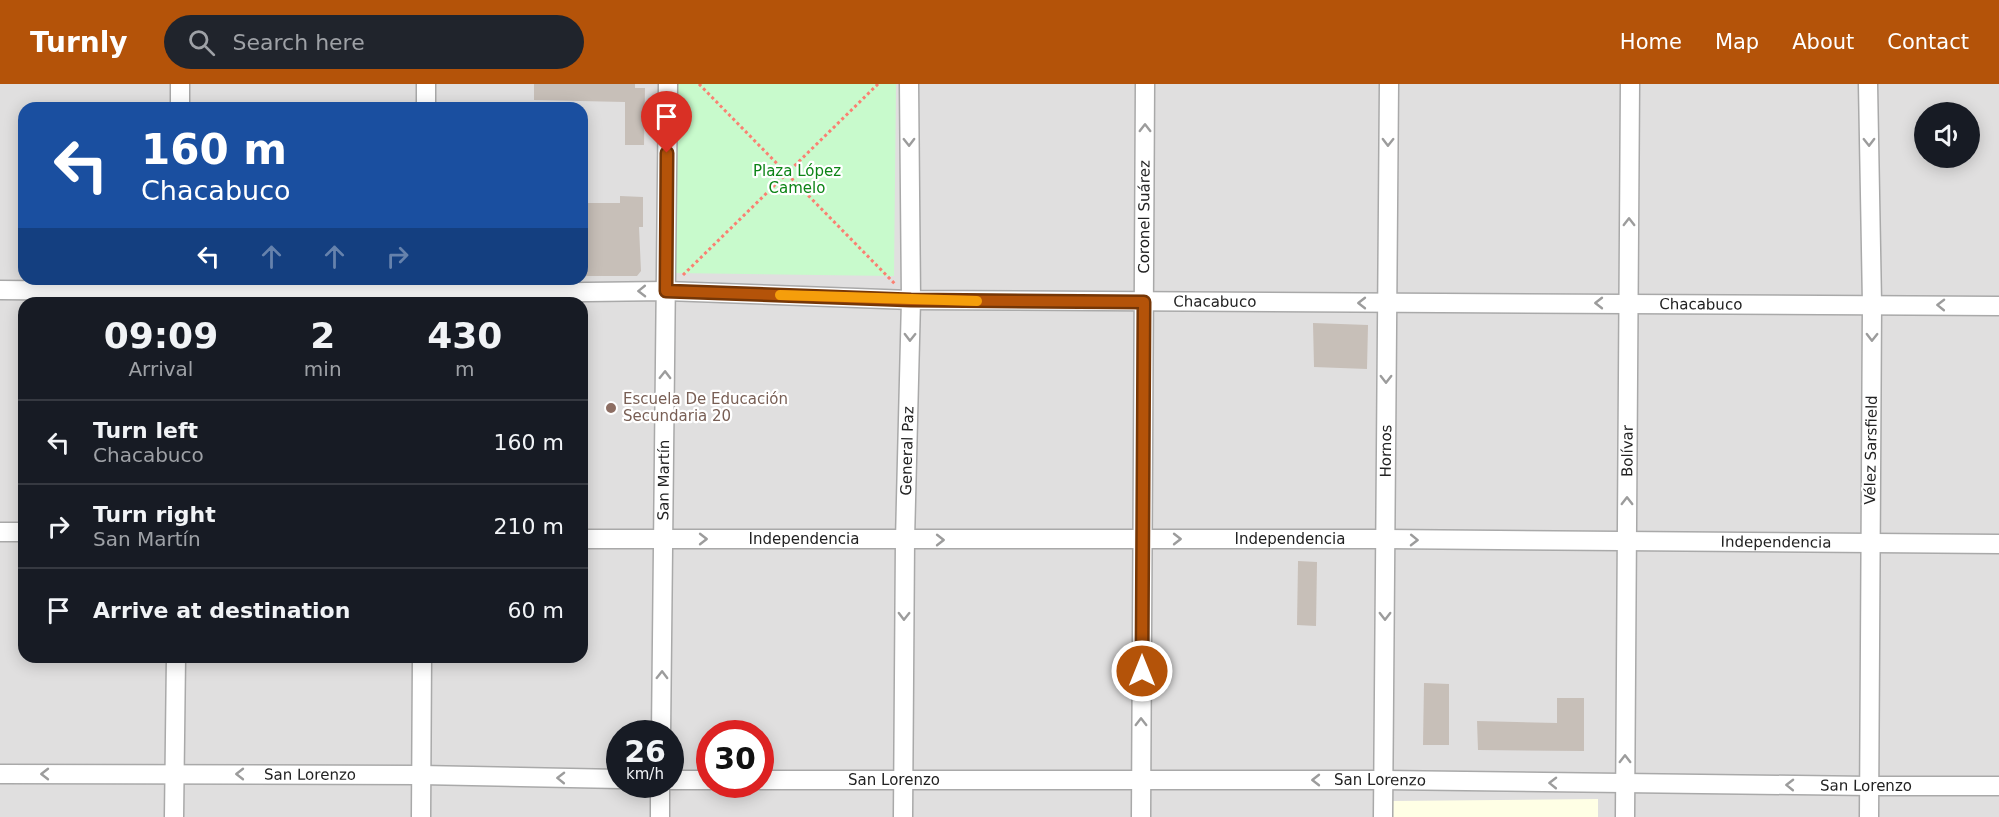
<!DOCTYPE html>
<html lang="en">
<head>
<meta charset="utf-8">
<style>
	:root { --surface:#171b24; --page:#20242c; --text:#f1f3f6; --muted:#9ea1a6; --line:#363941; --accent:#b45309 }
	body { margin:0; font-family:"DejaVu Sans",sans-serif; background:var(--page); color:var(--text); height:100vh; display:flex; flex-direction:column; font-size:22px; white-space:nowrap }
	* { box-sizing:border-box; margin:0 }
	p { font-size:20px; color:var(--muted) }
	.icon { flex:none; width:33px; height:33px; fill:none; stroke:currentColor; stroke-width:2; stroke-linecap:round; stroke-linejoin:round }
	.map { position:relative; flex:1; overflow:hidden }
	.sheet { position:absolute; left:18px; top:213px; width:570px; height:366px; display:flex; flex-direction:column; background:var(--surface); border-radius:18px; box-shadow:0 3px 15px #0003 }
	.sheet>* { flex:none }
	.guide { position:absolute; left:18px; top:18px; width:570px; height:183px; border-radius:18px; box-shadow:0 3px 15px #0003; background:#1a4fa0; color:#fff; overflow:hidden }
	.buttons { position:absolute; left:1914px; top:18px; display:grid; gap:12px }
	.buttons a { display:grid; place-items:center; width:66px; height:66px; border-radius:50%; background:var(--surface); box-shadow:0 3px 15px #0003; font-size:30px }
	.speed { position:absolute; left:606px; top:636px; display:flex; gap:12px; font-size:30px; font-weight:700; text-align:center }
	.speed>* { display:grid; place-content:center; width:78px; height:78px; border-radius:50%; background:var(--surface); box-shadow:0 3px 15px #0003; line-height:1 }
	.speed small { font-size:15px; font-weight:400 }
	.speed .limit { border:9px solid #d22; background:#fff; color:#111 }
	.pin { position:absolute; display:grid; place-items:center; width:51px; height:51px; color:#fff; margin:-62px -26px; border-radius:50% 50% 50% 0; rotate:-45deg; box-shadow:0 0 6px #0007 }
	.pin .icon { rotate:45deg }
	.me { position:absolute; width:66px; margin:-33px; rotate:0deg; stroke-linejoin:round; filter:drop-shadow(0 0 4px #0008) }
	.turn { display:flex; align-items:center; gap:21px; height:126px; padding:0 24px; font-size:27px }
	.turn .icon { width:78px; height:78px; stroke-width:2.5 }
	.turn b { display:block; font-size:42px; line-height:51px }
	.lanes { display:flex; align-items:center; height:57px; padding:0 24px; background:#0003; justify-content:center; gap:30px; direction:ltr }
	.lanes .off { opacity:.35 }
	.eta { display:flex; justify-content:space-evenly; align-items:center; height:102px; text-align:center }
	.eta b { font-size:36px; font-weight:700; line-height:42px }
	ul { padding:0; list-style:none }
	li { display:flex; align-items:center; gap:18px; height:84px; padding:0 24px; border-top:2px solid var(--line) }
	li div { flex:1 }
	li b { display:block; font-size:22px }
	li em { font-style:normal }
	header { display:flex; align-items:center; gap:36px; box-sizing:border-box; height:84px; padding:0 30px; background:var(--accent); color:#fff }
	header strong { font-size:28px }
	nav { display:flex; gap:33px; margin-inline-start:auto; font-size:21px }
	.search { width:420px; height:54px; background:var(--page); display:flex; align-items:center; gap:15px; box-sizing:border-box; padding:0 21px; border-radius:33px; color:var(--muted); font-size:22px }
	.map>svg:first-child { display:block }
</style>
</head>
<body>
<header>
<strong>Turnly</strong>
<div class="search"><svg class="icon" aria-label="search" viewBox="0 0 24 24"><circle cx="10" cy="10" r="6"/><path d="M15 15l6 6"/></svg>Search here</div>
<nav><a>Home</a><a>Map</a><a>About</a><a>Contact</a></nav>
</header>
<div class="map">
<svg width="1999" height="733" viewBox="0 0 1999 733">
	<rect width="100%" height="100%" fill="#f2efe9"/>
	<path fill="#e0dfdf" fill-rule="evenodd" d="M0,0H1999V733H0ZM24,24H582V195H24ZM1924,28H1970V74H1924ZM24,219H582V573H24ZM620,650H670V700H620ZM710,650H760V700H710Z"/>
	<path fill="#ffffe5" d="M1598,715V733H1391L1390,717Z"/>
	<path fill="#c8facc" d="M677,0H896L894,192L675,189Z"/>
	<g fill="#c7bfb8">
		<path d="M534,0H635V4H645L644,61H625V18L534,16Z"/>
		<path d="M620,112L643,113V143H639L641,187L637,192H582V119H620Z"/>
		<path d="M1313,239L1368,241L1367,285L1314,283Z"/>
		<path d="M1298,477L1317,478L1316,542L1297,541Z"/>
		<path d="M1424,599L1449,600V661H1423Z"/>
		<path d="M1557,614H1584V667L1478,666L1477,637L1557,639Z"/>
	</g>
	<g fill="none" stroke-linecap="round" stroke-linejoin="round">
		<g stroke="#a9a9a9" stroke-width="21">
			<g id="minor">
				<path d="M1868,0L1872,220L1869,733"/>
				<path d="M180,24V0"/>
				<path d="M426,24V0"/>
				<path id="s1" d="M0,206L425,210L666,207L911,216L1999,222"/>
				<path d="M0,448H24"/>
				<path id="s2" d="M582,455H1385L1999,460"/>
				<path id="s3" d="M661,650L668,0"/>
				<path id="s4" d="M0,690L421,691L620,695"/>
				<path d="M670,696H710"/>
				<path id="s5" d="M760,696H1384L1869,702H1999"/>
				<path d="M174,733L176,573"/>
				<path d="M421,733L422,573"/>
				<path d="M660,733V700"/>
				<path id="s6" d="M903,733L905,456L911,216L909,0"/>
				<path id="s7" d="M1141,733L1145,0"/>
				<path id="s8" d="M1383,733L1389,0"/>
				<path id="s9" d="M1625,733L1630,0"/>
			</g>
		</g>
		<g stroke="#fa8072" stroke-width="3" stroke-dasharray="3 3" stroke-linecap="butt">
			<path d="M699,0L895,200"/>
			<path d="M683,191L878,0"/>
		</g>
		<use href="#minor" stroke="#fff" stroke-width="18"/>
	</g>
	<defs><path id="oneway-chevron" d="M-2-3.5L2.5 0L-2 3.5" fill="none" stroke-width="1.6" stroke-linecap="round" stroke-linejoin="round" transform="scale(1.5)"/></defs>
	<g stroke="#9c9c9c">
		<use href="#oneway-chevron" transform="translate(1145 44) rotate(-90)"/>
		<use href="#oneway-chevron" transform="translate(909 58) rotate(89)"/>
		<use href="#oneway-chevron" transform="translate(1388 58) rotate(91)"/>
		<use href="#oneway-chevron" transform="translate(1869 58) rotate(89)"/>
		<use href="#oneway-chevron" transform="translate(1629 138) rotate(-90)"/>
		<use href="#oneway-chevron" transform="translate(642 207) rotate(179)"/>
		<use href="#oneway-chevron" transform="translate(1362 219) rotate(-180)"/>
		<use href="#oneway-chevron" transform="translate(1599 219) rotate(-180)"/>
		<use href="#oneway-chevron" transform="translate(1941 221) rotate(-179)"/>
		<use href="#oneway-chevron" transform="translate(910 253) rotate(91)"/>
		<use href="#oneway-chevron" transform="translate(1872 253) rotate(91)"/>
		<use href="#oneway-chevron" transform="translate(665 291) rotate(-89)"/>
		<use href="#oneway-chevron" transform="translate(1386 295) rotate(90)"/>
		<use href="#oneway-chevron" transform="translate(1627 417) rotate(-90)"/>
		<use href="#oneway-chevron" transform="translate(703 455)"/>
		<use href="#oneway-chevron" transform="translate(1177 455)"/>
		<use href="#oneway-chevron" transform="translate(940 456)"/>
		<use href="#oneway-chevron" transform="translate(1414 456) rotate(1)"/>
		<use href="#oneway-chevron" transform="translate(904 532) rotate(91)"/>
		<use href="#oneway-chevron" transform="translate(1385 532) rotate(90)"/>
		<use href="#oneway-chevron" transform="translate(662 591) rotate(-89)"/>
		<use href="#oneway-chevron" transform="translate(1141 638) rotate(-90)"/>
		<use href="#oneway-chevron" transform="translate(1625 675) rotate(-90)"/>
		<use href="#oneway-chevron" transform="translate(45 690) rotate(180)"/>
		<use href="#oneway-chevron" transform="translate(240 690) rotate(-180)"/>
		<use href="#oneway-chevron" transform="translate(561 694) rotate(-179)"/>
		<use href="#oneway-chevron" transform="translate(1316 696) rotate(180)"/>
		<use href="#oneway-chevron" transform="translate(1553 699) rotate(-179)"/>
		<use href="#oneway-chevron" transform="translate(1790 701) rotate(-179)"/>
	</g>
	<g fill="none" stroke-linecap="round" stroke-linejoin="round">
		<g stroke="#753606" stroke-width="15">
			<path id="route" d="M667,69L666,207L911,216L1144,218L1142,587"/>
		</g>
		<use href="#route" stroke="#b45309" stroke-width="10"/>
		<path stroke="#f59e0b" stroke-width="10" d="M780,211L977,217"/>
	</g>
	<circle fill="#8d6e63" stroke="#fff" stroke-width="2" cx="611" cy="324" r="6"/>
	<g text-anchor="middle" dominant-baseline="central" stroke-width="4.5" stroke-linejoin="round" paint-order="stroke">
		<g font-size="15" fill="#0c8416" stroke="#fff">
			<text x="797" y="87">Plaza López<tspan x="797" dy="17">Camelo</tspan></text>
		</g>
		<g font-size="15" fill="#222" stroke="#fff">
			<text stroke="none"><textPath href="#s7" startOffset="600">Coronel Suárez</textPath></text>
			<text stroke="none"><textPath href="#s1" startOffset="1215">Chacabuco</textPath></text>
			<text stroke="none"><textPath href="#s1" startOffset="1701">Chacabuco</textPath></text>
			<text stroke="none"><textPath href="#s6" startOffset="366">General Paz</textPath></text>
			<text stroke="none"><textPath href="#s8" startOffset="366">Hornos</textPath></text>
			<text stroke="none"><textPath href="#s9" startOffset="366">Bolívar</textPath></text>
			<text transform="translate(1871 366) rotate(-89)">Vélez Sarsfield</text>
			<text stroke="none"><textPath href="#s3" startOffset="254">San Martín</textPath></text>
			<text stroke="none"><textPath href="#s2" startOffset="708">Independencia</textPath></text>
			<text stroke="none"><textPath href="#s2" startOffset="222">Independencia</textPath></text>
			<text stroke="none"><textPath href="#s2" startOffset="1194">Independencia</textPath></text>
			<text stroke="none"><textPath href="#s4" startOffset="310">San Lorenzo</textPath></text>
			<text stroke="none"><textPath href="#s5" startOffset="134">San Lorenzo</textPath></text>
			<text stroke="none"><textPath href="#s5" startOffset="620">San Lorenzo</textPath></text>
			<text stroke="none"><textPath href="#s5" startOffset="1106">San Lorenzo</textPath></text>
		</g>
		<g font-size="15" fill="#785e54" stroke="#fff" text-anchor="start">
			<text x="623" y="315">Escuela De Educación<tspan x="623" dy="17">Secundaria 20</tspan></text>
		</g>
	</g>
</svg>
<div class="buttons">
<a><svg class="icon" aria-label="sound" viewBox="0 0 24 24"><path d="M4 9h4l5-4v14l-5-4H4zM17 9q2 3 0 6"/></svg></a>
</div>
<div class="speed"><div>26<small>km/h</small></div><div class="limit">30</div></div>
<div class="pin" style="left:667px;top:69px;background:#d93025"><svg class="icon" aria-label="arrive" viewBox="0 0 24 24"><path d="M6 21V4h12l-3 4 3 4H6"/></svg></div>
<svg class="me" style="left:1142px;top:587px" viewBox="-20 -20 40 40"><circle r="17" fill="#b45309" stroke="#fff" stroke-width="3"/><path d="M0-11L8 9 0 5-8 9z" fill="#fff"/></svg>
<div class="guide">
<div class="turn"><svg class="icon" aria-label="left" viewBox="0 0 24 24"><path d="M17 20v-9H6M10 6l-5 5 5 5"/></svg><div><b>160 m</b>Chacabuco</div></div>
<div class="lanes"><svg class="icon" aria-label="left" viewBox="0 0 24 24"><path d="M17 20v-9H6M10 6l-5 5 5 5"/></svg><svg class="icon off" aria-label="ahead" viewBox="0 0 24 24"><path d="M12 20V5M6 11l6-6 6 6"/></svg><svg class="icon off" aria-label="ahead" viewBox="0 0 24 24"><path d="M12 20V5M6 11l6-6 6 6"/></svg><svg class="icon off" aria-label="right" viewBox="0 0 24 24"><path d="M7 20v-9h11M14 6l5 5-5 5"/></svg></div>
</div>
<section class="sheet">
<div class="eta">
<div><b>09:09</b><p>Arrival</p></div>
<div><b>2</b><p>min</p></div>
<div><b>430</b><p>m</p></div>
</div>
<ul>
<li><svg class="icon" aria-label="left" viewBox="0 0 24 24"><path d="M17 20v-9H6M10 6l-5 5 5 5"/></svg><div><b>Turn left</b><p>Chacabuco</p></div><em>160 m</em></li>
<li><svg class="icon" aria-label="right" viewBox="0 0 24 24"><path d="M7 20v-9h11M14 6l5 5-5 5"/></svg><div><b>Turn right</b><p>San Martín</p></div><em>210 m</em></li>
<li><svg class="icon" aria-label="arrive" viewBox="0 0 24 24"><path d="M6 21V4h12l-3 4 3 4H6"/></svg><div><b>Arrive at destination</b></div><em>60 m</em></li>
</ul>
</section>
</div>
</body>
</html>
